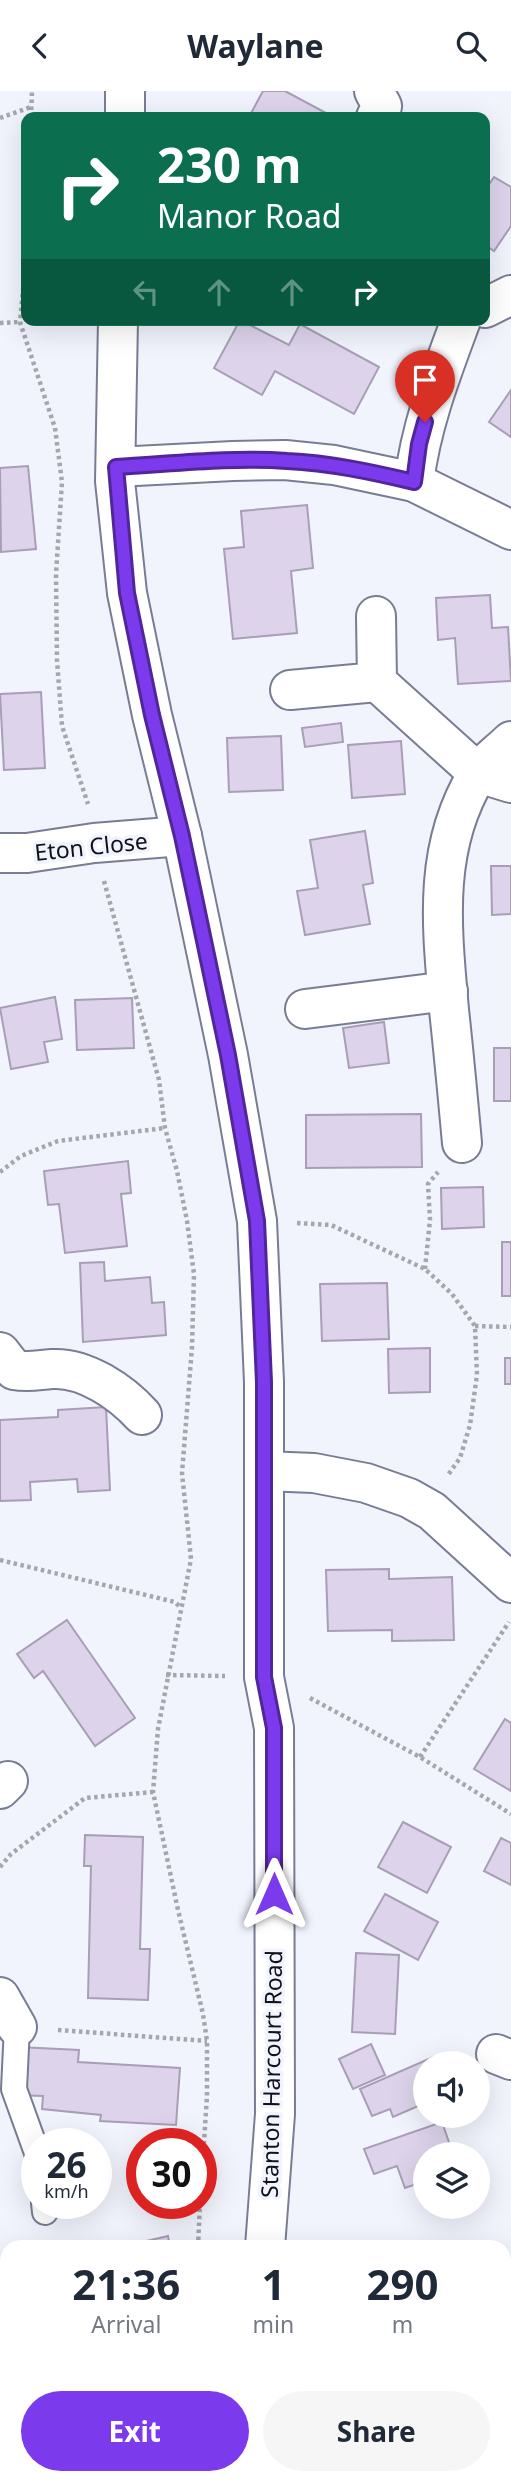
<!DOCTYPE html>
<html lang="en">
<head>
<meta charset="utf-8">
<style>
	:root { --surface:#fff; --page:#f6f6f7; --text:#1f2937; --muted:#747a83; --accent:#7c3aed }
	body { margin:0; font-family:"Noto Sans",sans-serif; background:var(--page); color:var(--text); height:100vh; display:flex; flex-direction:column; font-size:26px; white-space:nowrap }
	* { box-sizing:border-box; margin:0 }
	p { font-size:23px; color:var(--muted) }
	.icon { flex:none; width:38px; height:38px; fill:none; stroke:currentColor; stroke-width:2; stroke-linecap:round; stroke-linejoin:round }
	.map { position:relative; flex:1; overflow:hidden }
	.panel { position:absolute; left:0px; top:2149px; width:511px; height:245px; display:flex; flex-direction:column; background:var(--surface); border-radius:21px 21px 0 0; box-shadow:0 7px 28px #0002 }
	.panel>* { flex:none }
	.guide { position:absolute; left:21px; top:21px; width:469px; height:214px; border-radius:14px; box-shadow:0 7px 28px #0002; background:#0b6e4f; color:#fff; overflow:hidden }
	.buttons { position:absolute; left:413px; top:1960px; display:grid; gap:14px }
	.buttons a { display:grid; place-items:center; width:77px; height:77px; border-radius:50%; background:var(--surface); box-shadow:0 7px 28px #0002; font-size:35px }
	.speed { position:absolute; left:21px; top:2037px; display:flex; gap:14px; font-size:35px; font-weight:700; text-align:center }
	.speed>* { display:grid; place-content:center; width:91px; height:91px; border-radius:50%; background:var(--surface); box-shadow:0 7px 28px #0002; line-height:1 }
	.speed small { font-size:18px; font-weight:400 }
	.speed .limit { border:10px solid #d22; background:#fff; color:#111 }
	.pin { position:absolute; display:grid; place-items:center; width:60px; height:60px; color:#fff; margin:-72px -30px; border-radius:50% 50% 50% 0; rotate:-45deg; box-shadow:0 0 7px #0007 }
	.pin .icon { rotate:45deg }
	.me { position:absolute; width:77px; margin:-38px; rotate:0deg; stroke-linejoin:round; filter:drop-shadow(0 0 5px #0008) }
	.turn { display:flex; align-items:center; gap:24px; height:147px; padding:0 21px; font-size:32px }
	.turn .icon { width:91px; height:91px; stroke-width:2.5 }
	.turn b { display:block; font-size:49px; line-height:60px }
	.lanes { display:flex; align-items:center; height:66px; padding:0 21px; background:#0003; justify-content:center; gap:35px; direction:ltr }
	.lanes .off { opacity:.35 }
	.eta { display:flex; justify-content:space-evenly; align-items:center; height:119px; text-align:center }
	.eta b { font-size:42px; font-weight:700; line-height:49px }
	.button { display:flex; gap:14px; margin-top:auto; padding:14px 21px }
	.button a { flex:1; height:80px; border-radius:42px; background:var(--accent); color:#fff; font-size:28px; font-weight:700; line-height:80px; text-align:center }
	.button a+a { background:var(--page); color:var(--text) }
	header { display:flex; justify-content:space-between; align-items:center; height:91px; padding:0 21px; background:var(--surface); font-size:32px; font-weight:700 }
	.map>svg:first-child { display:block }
</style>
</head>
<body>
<header><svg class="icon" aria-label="back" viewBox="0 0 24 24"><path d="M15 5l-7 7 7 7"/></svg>Waylane<svg class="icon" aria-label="search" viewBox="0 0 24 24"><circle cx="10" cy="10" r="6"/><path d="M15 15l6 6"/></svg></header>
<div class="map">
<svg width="511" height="2394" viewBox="0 0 511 2394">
	<rect width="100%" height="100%" fill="#f1f3fd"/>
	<g fill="#ddd4ec" stroke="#a89eb6" stroke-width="2">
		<path d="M263,0H285L326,22L324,26H249Z"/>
		<path d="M494,86L511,96V135L494,160L485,154V92L488,95Z"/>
		<path d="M240,229L289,254L300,233L379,276L354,323L275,280L262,304L214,277Z"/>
		<path d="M511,299V346L489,331Z"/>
		<path d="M28,375L36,458L1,461L0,377Z"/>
		<path d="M307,414L313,477L291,480L297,542L233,548L224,458L244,456L241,420Z"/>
		<path d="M490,504L492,537L508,536L511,590L458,593L455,547L438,549L436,507Z"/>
		<path d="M41,601L45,677L4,679L0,603Z"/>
		<path d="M341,632L343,651L305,656L302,637Z"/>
		<path d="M281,645L283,699L229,701L227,647Z"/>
		<path d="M401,650L405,703L352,707L348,654Z"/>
		<path d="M365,740L373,792L363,794L370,833L305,844L297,800L318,797L310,749Z"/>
		<path d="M491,775H511V823L492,824Z"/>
		<path d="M55,906L62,948L44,951L48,971L11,978L0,917Z"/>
		<path d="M132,907L134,957L77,959L75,909Z"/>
		<path d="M384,931L389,972L349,977L343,937Z"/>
		<rect x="494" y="957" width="17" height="53"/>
		<path d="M421,1023L422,1076L306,1077V1024Z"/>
		<path d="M128,1070L131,1102L121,1103L127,1155L65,1162L59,1113L48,1114L44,1080Z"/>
		<path d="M483,1096L484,1136L442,1138L441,1097Z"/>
		<rect x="502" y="1151" width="9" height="54"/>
		<path d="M104,1171L105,1190L150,1186L152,1212L164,1211L166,1244L83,1251L80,1172Z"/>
		<path d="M387,1192L389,1248L322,1250L320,1193Z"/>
		<path d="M430,1257V1301L389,1302L388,1258Z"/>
		<rect x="505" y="1267" width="6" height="26"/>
		<path d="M106,1316L110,1399L78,1401L77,1388L30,1391L31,1409L0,1410V1329L58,1326V1319Z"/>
		<path d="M389,1478V1488L452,1486L454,1549L392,1550V1539L328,1540L326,1479Z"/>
		<path d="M67,1529L135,1627L95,1655L43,1580L34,1587L17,1563Z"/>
		<path d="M505,1628L511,1632V1700L474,1678Z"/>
		<path d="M403,1731L451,1756L427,1802L378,1776Z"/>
		<path d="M85,1744L143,1746L140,1858H150L148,1909L88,1907L91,1775H84Z"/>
		<path d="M501,1747L511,1752V1794L484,1780Z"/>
		<path d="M385,1803L438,1831L418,1869L364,1840Z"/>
		<path d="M356,1862L399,1864L395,1943L352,1941Z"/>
		<path d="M371,1953L385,1984L353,1998L339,1968Z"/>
		<path d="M19,1956L79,1959L78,1971L180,1977L176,2034L100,2030L101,2024L42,2018L43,2005L16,2004Z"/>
		<path d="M433,1966L435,1972H425V2012L393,2026L390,2018L372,2025L360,1998Z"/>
		<path d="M442,2031L453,2063H425V2090L405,2097L397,2075L374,2083L364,2058Z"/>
		<path d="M168,2145L170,2156H121Z"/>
		<path d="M7,2181V2233L0,2235V2183Z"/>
		<path d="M504,2380H511V2394H481V2387H504Z"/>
	</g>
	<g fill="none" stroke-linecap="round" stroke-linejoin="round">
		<g stroke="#797d94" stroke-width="28">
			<g id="service">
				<path d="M17,1936L14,1998L37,2062"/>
				<path d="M44,2112L45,2121"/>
			</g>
		</g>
		<g stroke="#797d94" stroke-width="42">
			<g id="minor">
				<path d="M125,0V26"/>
				<path d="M374,0L382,15L376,26"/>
				<path d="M485,217L511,204"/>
				<path d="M118,229L115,390L127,502L152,624L182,745L228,964L257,1130L264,1291V1586L274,1637L275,2023L265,2156"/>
				<path d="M116,376L233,370L285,369L334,374L414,391L511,439"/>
				<path d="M414,391C421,334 441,283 461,229"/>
				<path d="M377,591L478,682L511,692"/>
				<path d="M290,599L377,591L376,525"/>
				<path d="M0,762H27L94,752L182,745"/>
				<path d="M305,918L448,900"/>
				<path d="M462,1052C458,1008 454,964 449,919C442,837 432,758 477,684C484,672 500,661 511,650"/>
				<path d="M0,1261L14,1279C30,1282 37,1279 52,1278C85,1276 121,1301 142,1324"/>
				<path d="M264,1380L314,1382L366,1392L409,1407L432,1420L511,1492"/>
				<path d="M0,1698L8,1690"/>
				<path d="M0,1906L17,1936"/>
				<path d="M496,1963L511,1969"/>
				<path d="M504,2286L511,2284"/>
				<path d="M239,2394L241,2387"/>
			</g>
		</g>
		<g stroke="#a4a6b0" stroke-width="4.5" stroke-dasharray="3.5 3.5" stroke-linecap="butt">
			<path d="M31,26L32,0"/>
			<path d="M0,27L31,16"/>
			<path d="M26,168L20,231L55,337L62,391L56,483L57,569L62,635L88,713"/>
			<path d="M0,232L20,231"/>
			<path d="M104,790L159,989L165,1037L177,1080L187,1130L194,1183L192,1256L182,1382L191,1468L158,1638L153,1701L178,1819L203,1923L207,1950V2005L201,2098"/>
			<path d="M0,1081L21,1065L58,1050L165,1037"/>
			<path d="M297,1132L331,1134L425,1178L452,1203L475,1235L477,1284L470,1334L460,1367L448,1384"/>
			<path d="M425,1178L430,1129L428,1093L438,1081"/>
			<path d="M475,1235L511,1236"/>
			<path d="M0,1469L175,1511L181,1517"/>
			<path d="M166,1584L225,1585"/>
			<path d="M310,1607L420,1666L511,1723"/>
			<path d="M420,1666L509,1531"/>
			<path d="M0,1776L11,1763L85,1707L153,1701"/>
			<path d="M58,1939L207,1950"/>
			<path d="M198,2156L200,2112"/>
			<path d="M0,2266L7,2265"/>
			<path d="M172,2394L174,2387"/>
		</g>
		<use href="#service" stroke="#fff" stroke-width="24"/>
		<use href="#minor" stroke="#fff" stroke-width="38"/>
	</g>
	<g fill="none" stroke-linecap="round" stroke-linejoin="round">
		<g stroke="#51269a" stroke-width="18">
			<path id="route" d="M274,1803V1637L264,1586V1291L257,1130L228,964L182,745L152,624L127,502L116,376C172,373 230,366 287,370C330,372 372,381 414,391L419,353L425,331"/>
		</g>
		<use href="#route" stroke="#7c3aed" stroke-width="12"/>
	</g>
	<g text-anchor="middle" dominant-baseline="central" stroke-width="7" stroke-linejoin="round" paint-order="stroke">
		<g font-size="23" fill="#10111a" stroke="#f1f3fd">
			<text transform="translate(91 755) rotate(-6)">Eton Close</text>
			<text transform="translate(271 1983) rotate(-89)">Stanton Harcourt Road</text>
		</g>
	</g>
</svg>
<div class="buttons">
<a><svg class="icon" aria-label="sound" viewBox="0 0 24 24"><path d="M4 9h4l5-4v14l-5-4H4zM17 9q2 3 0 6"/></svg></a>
<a><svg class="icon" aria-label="layers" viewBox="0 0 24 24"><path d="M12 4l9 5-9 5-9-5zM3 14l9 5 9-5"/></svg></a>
</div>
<div class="speed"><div>26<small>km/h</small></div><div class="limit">30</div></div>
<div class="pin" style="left:425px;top:331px;background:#d93025"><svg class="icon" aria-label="arrive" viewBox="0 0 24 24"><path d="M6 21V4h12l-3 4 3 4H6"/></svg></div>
<svg class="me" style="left:274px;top:1803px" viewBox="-20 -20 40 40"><path d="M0-17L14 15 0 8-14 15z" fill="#7c3aed" stroke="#fff" stroke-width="4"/></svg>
<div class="guide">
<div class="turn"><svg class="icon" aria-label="right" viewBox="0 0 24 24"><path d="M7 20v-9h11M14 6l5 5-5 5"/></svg><div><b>230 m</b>Manor Road</div></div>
<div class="lanes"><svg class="icon off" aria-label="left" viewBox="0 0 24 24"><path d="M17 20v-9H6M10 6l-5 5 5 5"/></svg><svg class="icon off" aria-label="ahead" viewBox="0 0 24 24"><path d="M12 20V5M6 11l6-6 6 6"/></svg><svg class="icon off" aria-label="ahead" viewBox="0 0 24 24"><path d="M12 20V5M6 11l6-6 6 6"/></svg><svg class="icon" aria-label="right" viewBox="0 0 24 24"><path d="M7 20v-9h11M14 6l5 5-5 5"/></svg></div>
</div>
<section class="panel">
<div class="eta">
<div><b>21:36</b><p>Arrival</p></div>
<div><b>1</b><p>min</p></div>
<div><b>290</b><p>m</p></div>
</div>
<div class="button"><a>Exit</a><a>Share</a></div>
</section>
</div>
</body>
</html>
